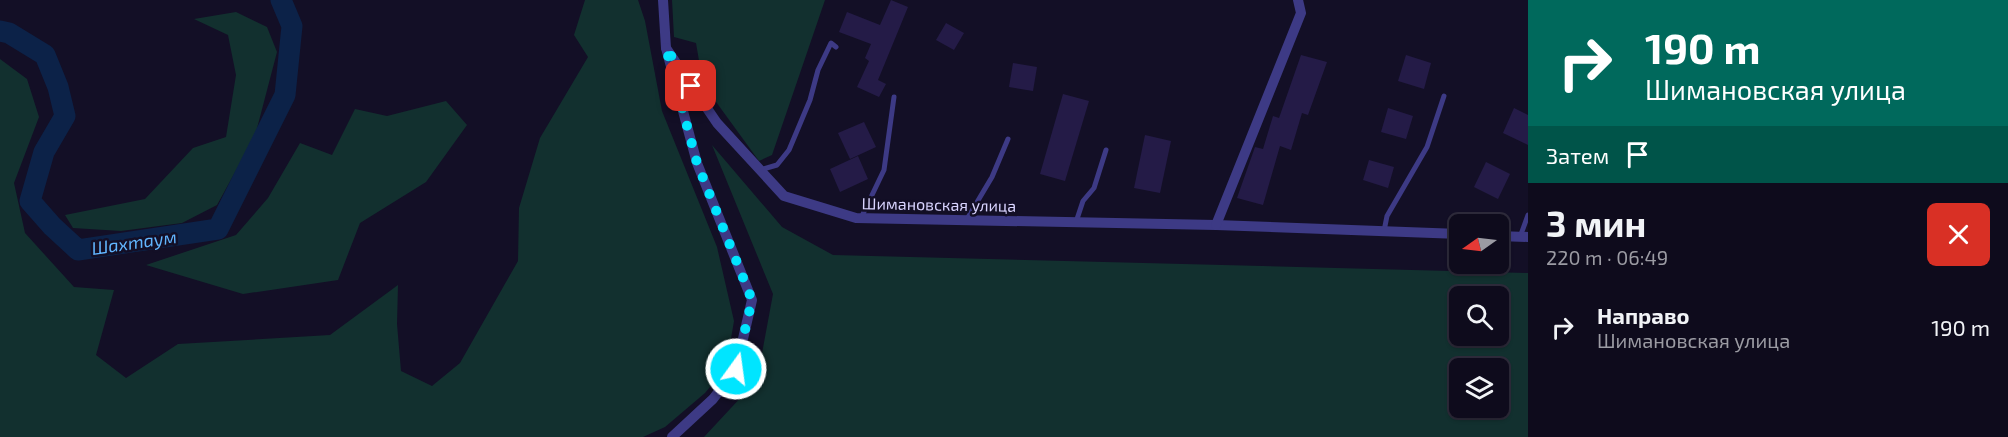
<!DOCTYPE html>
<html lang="ru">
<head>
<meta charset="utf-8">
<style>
	:root { --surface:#0e0b1c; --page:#1c1929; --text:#f1f3f6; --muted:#9b9ba3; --line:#2e2b3b }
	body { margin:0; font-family:"Exo 2",sans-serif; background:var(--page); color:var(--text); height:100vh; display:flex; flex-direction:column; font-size:22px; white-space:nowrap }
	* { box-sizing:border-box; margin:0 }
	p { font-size:20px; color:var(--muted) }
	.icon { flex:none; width:33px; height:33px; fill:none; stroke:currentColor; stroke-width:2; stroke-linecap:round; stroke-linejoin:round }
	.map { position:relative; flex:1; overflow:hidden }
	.drawer { display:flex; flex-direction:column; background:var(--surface); width:480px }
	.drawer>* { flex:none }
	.hud { background:#00695c; color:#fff; overflow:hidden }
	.needle { width:39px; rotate:256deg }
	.buttons { position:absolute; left:1449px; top:214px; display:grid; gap:12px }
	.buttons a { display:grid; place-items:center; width:60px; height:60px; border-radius:9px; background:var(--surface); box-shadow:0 2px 4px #0004,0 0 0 2px var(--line); font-size:30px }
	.pin { position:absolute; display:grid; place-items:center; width:51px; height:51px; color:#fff; margin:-26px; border-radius:12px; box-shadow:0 3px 9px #0006 }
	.me { position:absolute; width:66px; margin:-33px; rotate:14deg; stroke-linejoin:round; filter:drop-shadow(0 0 4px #0008) }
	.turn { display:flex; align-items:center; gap:21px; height:126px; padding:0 18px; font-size:27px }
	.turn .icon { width:78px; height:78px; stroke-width:2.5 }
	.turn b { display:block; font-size:42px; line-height:51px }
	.then { display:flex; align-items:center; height:57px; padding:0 18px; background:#0003; gap:12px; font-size:22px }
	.round { display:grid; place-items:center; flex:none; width:63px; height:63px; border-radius:9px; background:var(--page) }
	.headline { display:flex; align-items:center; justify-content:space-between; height:102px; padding:0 18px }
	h1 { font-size:36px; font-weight:700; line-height:45px }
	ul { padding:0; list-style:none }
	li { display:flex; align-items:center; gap:18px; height:84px; padding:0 18px }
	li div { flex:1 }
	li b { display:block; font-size:22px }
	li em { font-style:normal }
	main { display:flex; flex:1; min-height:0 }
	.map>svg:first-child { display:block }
</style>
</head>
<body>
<main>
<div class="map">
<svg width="1528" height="437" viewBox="0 0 1528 437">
	<rect width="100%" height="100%" fill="#130f26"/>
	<g fill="#12302f" fill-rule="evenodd">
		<path d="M585,0H638L645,21L662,111L717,247L734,321L726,368L705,393L665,427L643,437H0V59L27,79L39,117L14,183L25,233L74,287L114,290L96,355L126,378L178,344L330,335L398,285L397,324L401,371L432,386L460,363L518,261L519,208L540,138L588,57L574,35Z"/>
		<path d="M672,0H825L772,155L759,161L703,84L696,43L674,37Z"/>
		<path d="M236,12L267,27L277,52L255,136L217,205L182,223L121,231L73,228L65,215L145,199L193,148L226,137L236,75L228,35L194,19Z"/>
		<path d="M446,101L467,125L426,182L360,223L338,280L243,294L146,265L236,235L268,198L300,143L332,155L355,109L387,116Z"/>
		<path d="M712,145L782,227L833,255L1528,273V437H704L757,380L773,294ZM1460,297H1498V336H1460ZM1460,369H1498V408H1460Z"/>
	</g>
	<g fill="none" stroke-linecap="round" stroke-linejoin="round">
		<path stroke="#0c2248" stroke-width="21" d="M0,31L9,33L45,55L58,87L65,116L44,152L30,201L52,226L78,250L218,229L285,95L292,26L281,0"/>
	</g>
	<g fill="#241b47">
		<path d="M891,0L908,7L878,80L886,84L879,97L857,87L869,61L865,58L871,44L839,32L847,12L880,25Z"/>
		<path d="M946,23L964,33L954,50L936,40Z"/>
		<path d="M1301,55L1327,62L1308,115L1302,113L1291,150L1280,146L1263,205L1237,198L1255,147L1263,149L1273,116L1279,118Z"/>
		<path d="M1406,55L1431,63L1424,89L1398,81Z"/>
		<path d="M1013,63L1037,67L1033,91L1009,87Z"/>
		<path d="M1063,94L1089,101L1065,181L1040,174Z"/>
		<path d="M1388,108L1413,116L1406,139L1381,132Z"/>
		<path d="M1514,108L1528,115V145L1503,133Z"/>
		<path d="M864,122L876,147L850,159L838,133Z"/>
		<path d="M1145,135L1171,141L1160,193L1134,188Z"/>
		<path d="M858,156L868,179L840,192L830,169Z"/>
		<path d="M1369,160L1394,167L1388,188L1363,180Z"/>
		<path d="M1486,162L1510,174L1498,199L1474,187Z"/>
	</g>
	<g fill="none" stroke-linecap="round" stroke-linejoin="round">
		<g stroke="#3d3a85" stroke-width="5">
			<path d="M760,170L777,165L789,150L810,100L818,70L831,43L836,47"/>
			<path d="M861,218L884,170L894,97"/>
			<path d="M967,219L992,177L1008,139"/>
			<path d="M1076,222L1083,201L1094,188L1106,150"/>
			<path d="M1384,231L1387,216L1427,147L1444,96"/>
			<path d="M1520,237L1528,215"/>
		</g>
		<g stroke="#3d3a85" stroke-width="10">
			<path d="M663,0L666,48L697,163L752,300L736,369L713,399L672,437"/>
			<path d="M666,48L717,123L784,196L856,218L1216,225L1460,234"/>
			<path d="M1216,225L1301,13L1298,0"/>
			<path d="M1498,236L1528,237"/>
		</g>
	</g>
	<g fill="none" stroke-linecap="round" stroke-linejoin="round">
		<path stroke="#00e5ff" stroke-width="10" stroke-dasharray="0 18" d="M691,86L666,48L697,163L752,300L736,369"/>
	</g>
	<g text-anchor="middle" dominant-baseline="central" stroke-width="5" stroke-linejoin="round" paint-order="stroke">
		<g font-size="16" fill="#d9d4ff" stroke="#130f26">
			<text transform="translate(939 204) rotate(1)">Шимановская улица</text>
		</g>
		<g font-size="18" font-style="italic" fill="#62b6ff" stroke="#130f26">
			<text transform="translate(134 242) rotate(-8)">Шахтаум</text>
		</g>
	</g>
</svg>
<div class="buttons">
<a><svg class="needle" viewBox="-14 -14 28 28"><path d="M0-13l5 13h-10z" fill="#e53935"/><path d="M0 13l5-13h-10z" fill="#9b9ba3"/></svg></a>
<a><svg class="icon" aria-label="search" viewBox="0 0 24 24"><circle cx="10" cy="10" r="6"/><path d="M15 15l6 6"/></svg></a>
<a><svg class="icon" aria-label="layers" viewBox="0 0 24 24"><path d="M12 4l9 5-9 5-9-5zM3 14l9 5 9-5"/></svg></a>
</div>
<div class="pin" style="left:691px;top:86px;background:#d93025"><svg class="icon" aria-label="arrive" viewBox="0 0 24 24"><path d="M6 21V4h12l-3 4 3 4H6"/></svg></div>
<svg class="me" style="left:736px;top:369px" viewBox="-20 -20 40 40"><circle r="17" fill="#00e5ff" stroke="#fff" stroke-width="3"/><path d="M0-11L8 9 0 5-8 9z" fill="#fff"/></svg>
</div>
<section class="drawer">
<div class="hud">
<div class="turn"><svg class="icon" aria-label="right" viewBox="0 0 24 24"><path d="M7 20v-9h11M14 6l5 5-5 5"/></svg><div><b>190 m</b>Шимановская улица</div></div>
<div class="then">Затем<svg class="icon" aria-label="arrive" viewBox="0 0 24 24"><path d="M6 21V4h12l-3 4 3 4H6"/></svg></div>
</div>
<div class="headline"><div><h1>3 мин</h1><p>220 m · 06:49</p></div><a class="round" style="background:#d93025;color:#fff"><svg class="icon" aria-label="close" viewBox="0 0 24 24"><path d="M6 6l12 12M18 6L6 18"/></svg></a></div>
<ul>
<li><svg class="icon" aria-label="right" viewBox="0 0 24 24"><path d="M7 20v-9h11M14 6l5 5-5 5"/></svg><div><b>Направо</b><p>Шимановская улица</p></div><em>190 m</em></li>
</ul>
</section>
</main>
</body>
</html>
